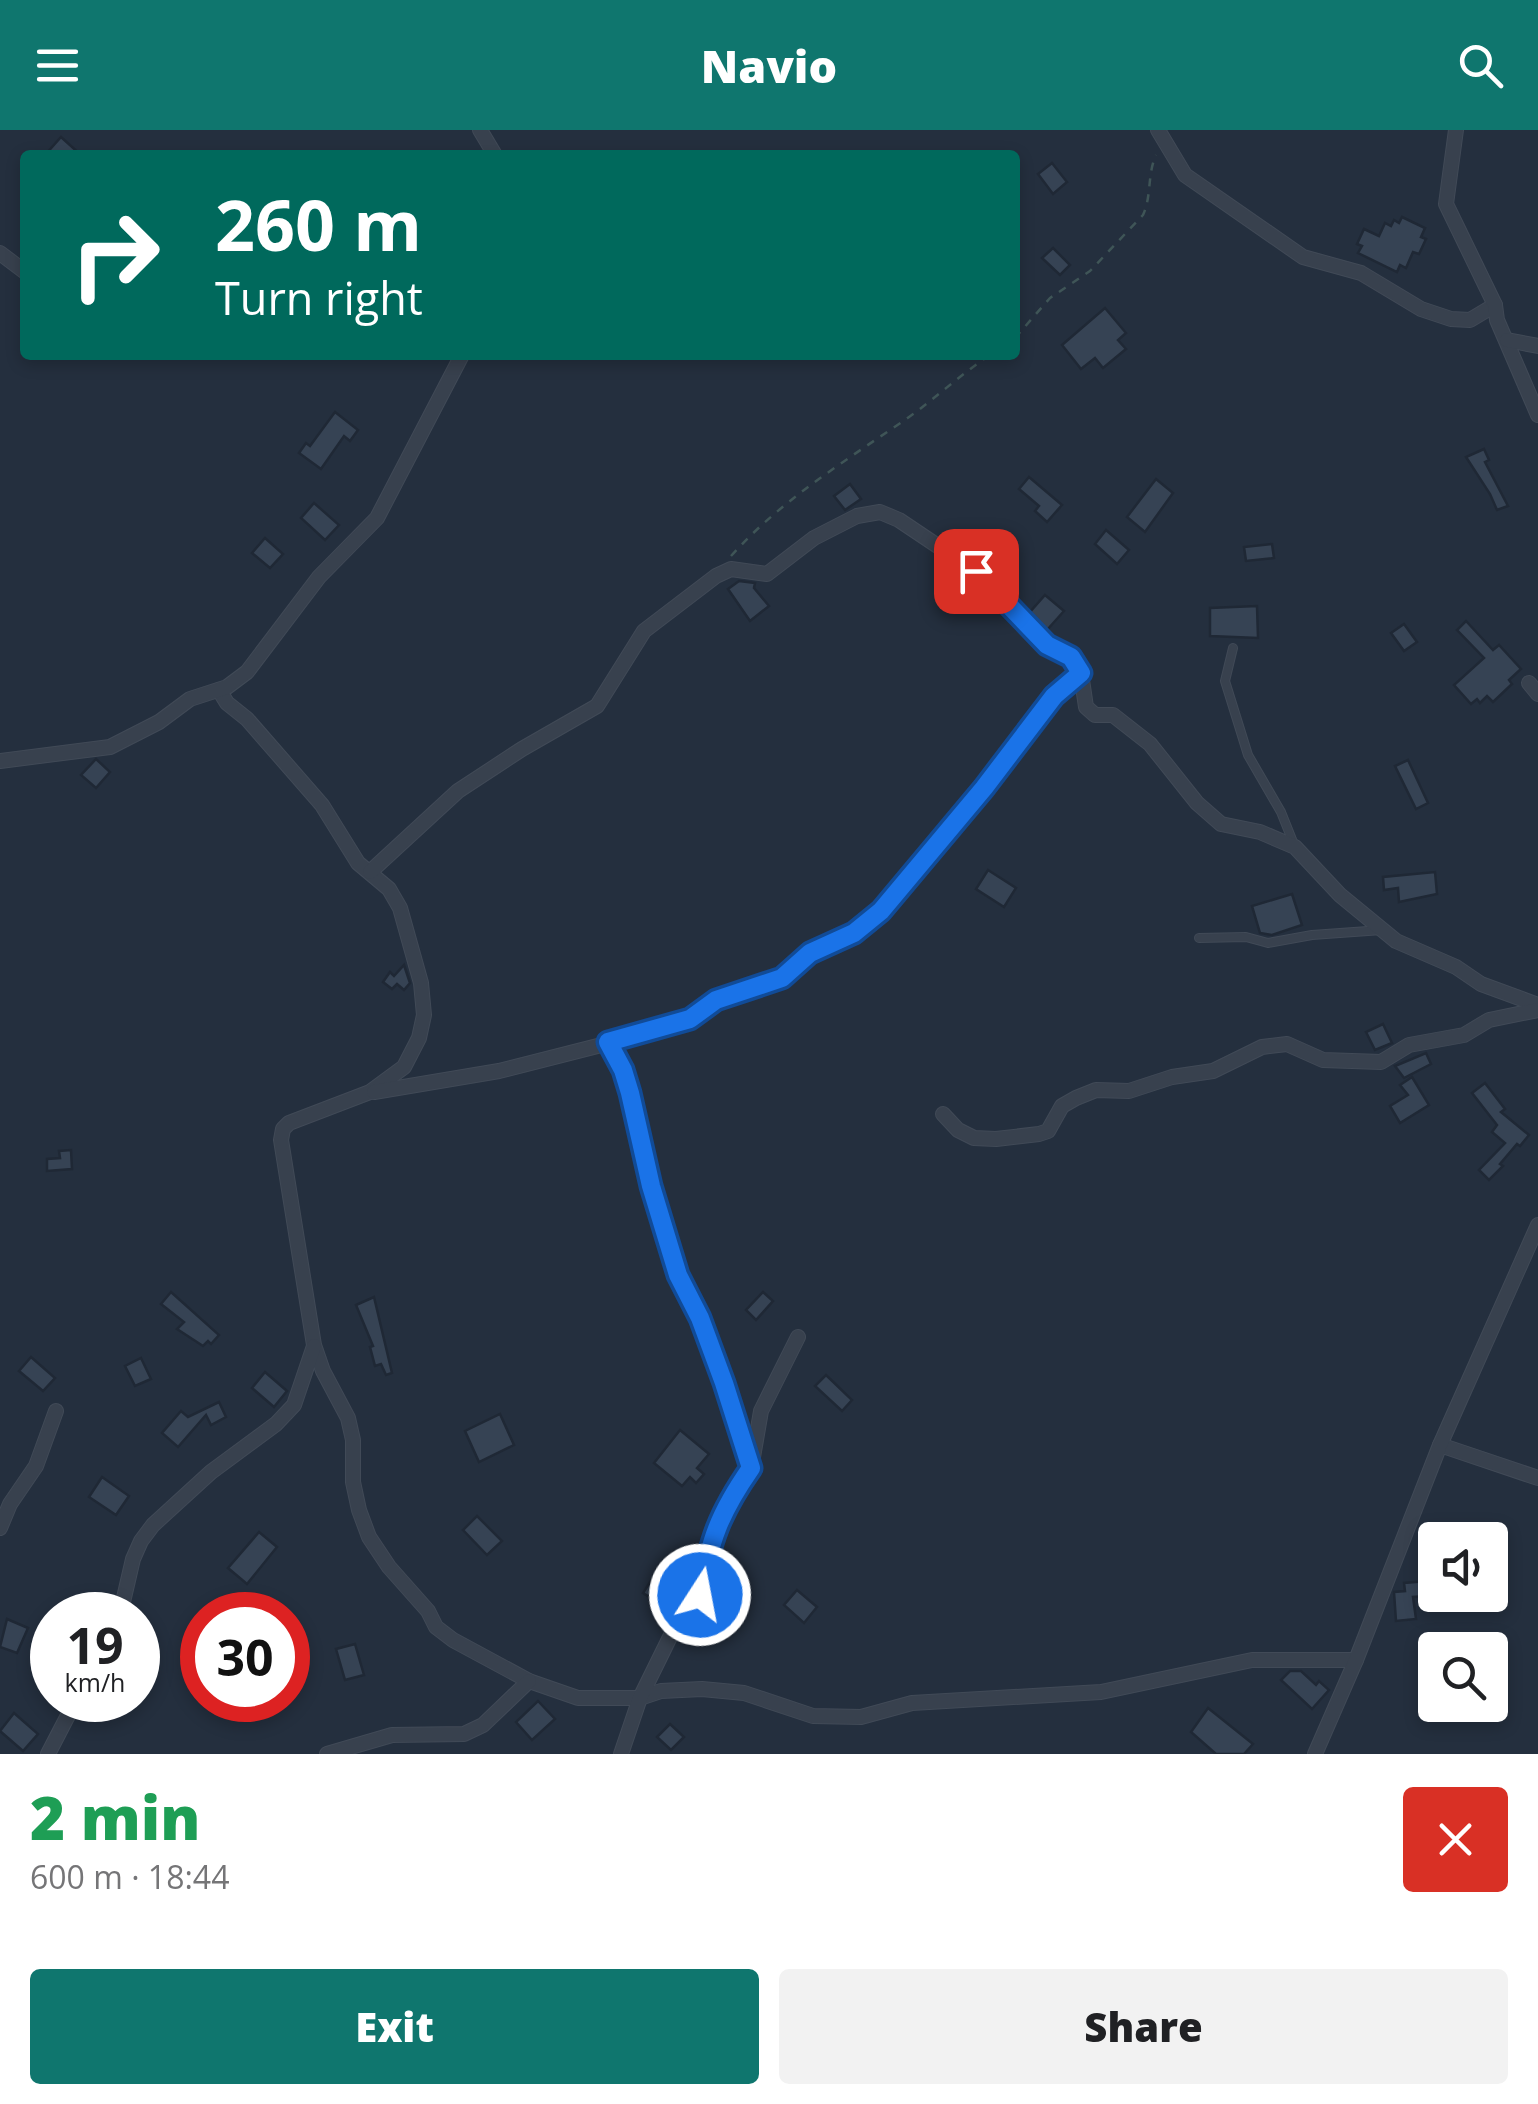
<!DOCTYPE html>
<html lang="en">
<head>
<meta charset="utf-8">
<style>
	:root { --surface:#fff; --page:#f2f2f2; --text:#202124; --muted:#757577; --accent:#0f766e }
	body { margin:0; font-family:"Open Sans",sans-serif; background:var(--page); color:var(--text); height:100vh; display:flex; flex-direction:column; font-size:38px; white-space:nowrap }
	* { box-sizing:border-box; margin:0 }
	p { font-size:32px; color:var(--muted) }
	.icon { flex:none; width:55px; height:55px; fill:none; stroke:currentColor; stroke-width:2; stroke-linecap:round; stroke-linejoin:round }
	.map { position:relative; height:1624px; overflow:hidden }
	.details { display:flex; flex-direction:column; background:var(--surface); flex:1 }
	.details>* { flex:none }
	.banner { position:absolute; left:20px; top:20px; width:1000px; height:210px; border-radius:10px; box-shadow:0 5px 15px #0003; background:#00695c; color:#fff; overflow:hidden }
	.tools { position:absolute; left:1418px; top:1392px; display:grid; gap:20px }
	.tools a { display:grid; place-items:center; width:90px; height:90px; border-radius:10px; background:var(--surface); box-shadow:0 5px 15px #0003; font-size:50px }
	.speed { position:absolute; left:30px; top:1462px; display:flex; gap:20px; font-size:50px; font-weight:700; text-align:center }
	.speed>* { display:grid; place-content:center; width:130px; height:130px; border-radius:50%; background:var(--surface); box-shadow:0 5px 15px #0003; line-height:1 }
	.speed small { font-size:25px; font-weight:400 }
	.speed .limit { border:15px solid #d22; background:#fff; color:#111 }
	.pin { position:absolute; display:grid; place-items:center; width:85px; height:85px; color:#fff; margin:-42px; border-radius:20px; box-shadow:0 5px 15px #0006 }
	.me { position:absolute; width:110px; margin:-55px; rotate:11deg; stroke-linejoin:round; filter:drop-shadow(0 0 8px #0008) }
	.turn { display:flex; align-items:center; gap:35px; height:210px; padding:0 30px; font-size:45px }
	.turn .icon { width:130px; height:130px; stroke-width:2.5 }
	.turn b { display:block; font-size:70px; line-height:85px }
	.round { display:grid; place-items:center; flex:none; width:105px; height:105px; border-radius:10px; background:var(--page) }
	.head { display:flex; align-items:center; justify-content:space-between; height:170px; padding:0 30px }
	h1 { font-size:60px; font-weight:800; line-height:75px; color:#1e9e55 }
	.button { display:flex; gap:20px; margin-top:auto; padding:20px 30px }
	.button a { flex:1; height:115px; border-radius:10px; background:var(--accent); color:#fff; font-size:40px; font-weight:800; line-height:115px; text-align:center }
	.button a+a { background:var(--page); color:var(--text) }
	header { display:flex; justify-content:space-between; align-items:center; height:130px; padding:0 30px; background:var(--accent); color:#fff; font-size:45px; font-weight:800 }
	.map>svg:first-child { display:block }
</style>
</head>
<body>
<header><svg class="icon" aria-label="menu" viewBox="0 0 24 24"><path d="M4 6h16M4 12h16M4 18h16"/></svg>Navio<svg class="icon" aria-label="search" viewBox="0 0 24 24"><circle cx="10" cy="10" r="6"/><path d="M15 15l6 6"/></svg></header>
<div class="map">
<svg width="1538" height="1624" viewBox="0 0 1538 1624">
	<rect width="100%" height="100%" fill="#242f3e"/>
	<g fill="#364354" stroke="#1f2835" stroke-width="2.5">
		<path d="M61,7L81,25H45Z"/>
		<path d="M1052,33L1067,52L1053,64L1038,44Z"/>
		<path d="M1402,87L1425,98L1421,107L1426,109L1419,124L1413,122L1406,138L1400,135L1397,142L1358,123L1362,116L1357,114L1364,99L1379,106L1385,93L1391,96L1394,90L1399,93Z"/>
		<path d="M1053,118L1070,135L1060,145L1042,128Z"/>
		<path d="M1105,178L1126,203L1118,210L1126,219L1103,238L1095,228L1081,239L1062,215Z"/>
		<path d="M335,282L358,300L350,311L344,306L321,339L299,323L306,313L310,316Z"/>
		<path d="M1484,319L1489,330L1485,332L1508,376L1497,380L1490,364L1466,327Z"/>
		<path d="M1029,347L1062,375L1047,392L1035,381L1039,376L1019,359Z"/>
		<path d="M1156,349L1173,363L1145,402L1127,387Z"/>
		<path d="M850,354L861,369L845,380L834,366Z"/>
		<path d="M314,373L339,395L325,410L301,388Z"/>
		<path d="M1106,400L1129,420L1117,434L1095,414Z"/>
		<path d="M265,408L283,424L270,438L252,423Z"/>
		<path d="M1272,414L1274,428L1246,431L1244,417Z"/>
		<path d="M739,451L755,453L754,458L769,476L750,491L728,459Z"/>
		<path d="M1045,465L1064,481L1047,500L1030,482Z"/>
		<path d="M1257,476L1258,508L1210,506V478Z"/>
		<path d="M1466,491L1493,520L1499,515L1521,539L1509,550L1512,554L1493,572L1487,566L1480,573L1477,569L1471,574L1454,555L1484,528L1457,500Z"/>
		<path d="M1404,494L1417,512L1404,521L1391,503Z"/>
		<path d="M96,629L110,642L96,658L81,645Z"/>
		<path d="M1408,630L1428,673L1416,679L1395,636Z"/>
		<path d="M988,740L1016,758L1004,777L976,759Z"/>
		<path d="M1435,742L1437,764L1399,772L1398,758L1384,760L1383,747Z"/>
		<path d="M1292,764L1302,795L1272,805L1260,803L1252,776Z"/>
		<path d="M404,835L410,853L404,860L397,854L392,859L383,852L390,842L394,846Z"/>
		<path d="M1383,894L1392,913L1375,920L1366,902Z"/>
		<path d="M1426,923L1431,934L1404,948L1395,936Z"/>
		<path d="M1412,947L1429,975L1400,993L1390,976L1408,965L1400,955Z"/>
		<path d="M1485,953L1505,979L1501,982L1529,1005L1520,1016L1517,1014L1500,1034L1503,1036L1489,1050L1479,1040L1505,1013L1492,1002L1497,995L1472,963Z"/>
		<path d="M71,1020L72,1039L47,1041V1029L60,1028L59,1021Z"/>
		<path d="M171,1162L219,1205L211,1214L208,1211L203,1216L177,1199L184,1192L161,1174Z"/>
		<path d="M763,1162L773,1171L756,1190L746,1180Z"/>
		<path d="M374,1167L392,1243L386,1245L381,1234L375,1236L370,1217L373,1216L356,1175Z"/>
		<path d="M31,1227L55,1248L43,1261L19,1241Z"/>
		<path d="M141,1228L151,1249L135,1256L125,1236Z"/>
		<path d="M265,1242L287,1261L274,1277L252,1258Z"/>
		<path d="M826,1245L852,1270L842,1281L815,1256Z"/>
		<path d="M219,1272L226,1287L211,1295L206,1285L178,1317L162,1303L181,1281L188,1287Z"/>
		<path d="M500,1284L514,1315L479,1332L465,1301Z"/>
		<path d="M680,1300L709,1324L697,1338L704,1344L696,1353L690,1347L682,1356L654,1333Z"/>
		<path d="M102,1347L129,1366L116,1385L89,1367Z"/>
		<path d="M477,1386L502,1411L487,1425L463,1400Z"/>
		<path d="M259,1402L277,1417L247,1454L228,1438Z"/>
		<path d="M1427,1451L1428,1466L1413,1467L1416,1489L1396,1491L1394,1462L1405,1461L1404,1453Z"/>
		<path d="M650,1452L680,1471L673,1482L643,1463Z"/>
		<path d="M797,1460L817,1477L804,1493L784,1475Z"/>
		<path d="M7,1489L28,1498L17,1523L0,1517Z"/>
		<path d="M355,1514L364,1545L345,1550L336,1519Z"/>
		<path d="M1290,1541H1301L1316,1555L1319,1551L1329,1560L1312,1579L1281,1550Z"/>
		<path d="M538,1571L555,1589L532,1610L516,1592Z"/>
		<path d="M1208,1578L1253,1614L1244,1624H1216L1191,1602Z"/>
		<path d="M14,1583L38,1604L23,1621L0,1601Z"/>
		<path d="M670,1594L684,1607L671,1620L657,1607Z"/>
	</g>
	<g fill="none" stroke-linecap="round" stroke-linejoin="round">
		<g stroke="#414a57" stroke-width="10">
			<g id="service">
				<path d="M1233,518L1225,551L1248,625L1281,682L1295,717"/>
				<path d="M1199,808L1246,807L1268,813L1312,805L1382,800"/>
			</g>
		</g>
		<g stroke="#414a57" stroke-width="16">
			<g id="minor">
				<path d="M480,0L495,25"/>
				<path d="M1158,0L1185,45L1303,127L1361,143L1421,179L1451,189L1470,190L1495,175"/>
				<path d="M1456,0L1446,74L1495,175L1497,190L1538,285"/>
				<path d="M0,123L25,142"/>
				<path d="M1507,210L1538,216"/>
				<path d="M1529,553L1538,564"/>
				<path d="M219,560L227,573L247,589L322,675L358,733L389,759L400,778L421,853L424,885L419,908L404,937L370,962L289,993L283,999L281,1010L314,1215L323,1241L348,1288L353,1310V1352L359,1380L369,1407L389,1437L428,1481L436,1497L453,1510L529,1551L578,1568H640L661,1561L702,1559L744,1563L813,1586L861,1587L912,1573L1101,1562L1252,1530H1356"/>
				<path d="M0,631L110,617L159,592L190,569L227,557L247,542L319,447L377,388L462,225"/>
				<path d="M370,742L458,661L522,619L597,576L644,501L716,446L731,439L767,444L814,408L857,386L880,382L899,390L975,441L1047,515L1071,527L1081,543L1086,577L1095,585H1113L1150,614L1197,673L1221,694L1260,702L1295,717L1340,765L1396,811L1456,837L1481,854L1538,875"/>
				<path d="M608,912L623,940L637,987L651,1057L678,1145L700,1188L725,1253L751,1338L725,1375L710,1411L700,1465L670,1507L640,1568L621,1624"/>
				<path d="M374,962L499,941L629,908L690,889L716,870L782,848L810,823L853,803L881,781L984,659L1053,567L1081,543"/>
				<path d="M943,984L958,1000L974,1008L996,1009L1039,1004L1048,1001L1062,976L1076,968L1096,960L1129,961L1172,947L1213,941L1262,917L1287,914L1323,930L1381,932L1409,915L1464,905L1489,890L1538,880"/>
				<path d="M1440,1315L1538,1348"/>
				<path d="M752,1333L761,1281L798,1207"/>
				<path d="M0,1398L10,1374L36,1336L56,1281"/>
				<path d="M120,1485L133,1429L141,1411L153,1395L211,1342L276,1294L294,1275L314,1216"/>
				<path d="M48,1624L76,1570"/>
				<path d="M327,1624L392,1605L464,1604L483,1595L529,1551"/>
				<path d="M1315,1624L1356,1530L1440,1315L1538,1095"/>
			</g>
		</g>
		<g stroke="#3f5557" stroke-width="2.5" stroke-dasharray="8 8" stroke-linecap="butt">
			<path d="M1015,208L1050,168L1090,141L1143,85C1152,65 1147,45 1156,25"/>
			<path d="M731,426C782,369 847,330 909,287C937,267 961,244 990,225"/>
		</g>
		<use href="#service" stroke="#38414e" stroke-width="8"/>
		<use href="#minor" stroke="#38414e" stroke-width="14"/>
	</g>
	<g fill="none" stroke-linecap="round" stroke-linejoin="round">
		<g stroke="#114b97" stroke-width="25">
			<path id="route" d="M700,1465C710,1410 719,1384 751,1338L724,1253L700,1188L678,1145L651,1056L630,963L623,940L608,912L690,889L716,870L782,848L810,823L854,803L881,781L984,658L1054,566L1081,543L1071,527L1047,515L976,441"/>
		</g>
		<use href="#route" stroke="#1a73e8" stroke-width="18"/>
	</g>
</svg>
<div class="tools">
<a><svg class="icon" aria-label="sound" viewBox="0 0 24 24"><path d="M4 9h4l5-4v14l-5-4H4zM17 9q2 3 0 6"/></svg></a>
<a><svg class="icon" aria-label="search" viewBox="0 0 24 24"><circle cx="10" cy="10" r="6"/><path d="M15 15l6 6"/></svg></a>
</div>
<div class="speed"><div>19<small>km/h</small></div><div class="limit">30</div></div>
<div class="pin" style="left:976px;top:441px;background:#d93025"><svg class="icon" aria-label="arrive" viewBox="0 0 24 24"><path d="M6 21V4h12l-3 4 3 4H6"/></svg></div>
<svg class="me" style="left:700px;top:1465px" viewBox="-20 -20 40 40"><circle r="17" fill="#1a73e8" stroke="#fff" stroke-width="3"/><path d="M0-11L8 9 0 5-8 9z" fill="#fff"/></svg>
<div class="banner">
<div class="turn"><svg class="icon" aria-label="right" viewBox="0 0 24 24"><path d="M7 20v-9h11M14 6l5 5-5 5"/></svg><div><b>260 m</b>Turn right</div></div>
</div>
</div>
<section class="details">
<div class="head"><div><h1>2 min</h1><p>600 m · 18:44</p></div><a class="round" style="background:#d93025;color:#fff"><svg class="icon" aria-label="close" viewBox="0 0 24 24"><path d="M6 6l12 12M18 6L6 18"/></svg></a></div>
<div class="button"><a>Exit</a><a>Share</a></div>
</section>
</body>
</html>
